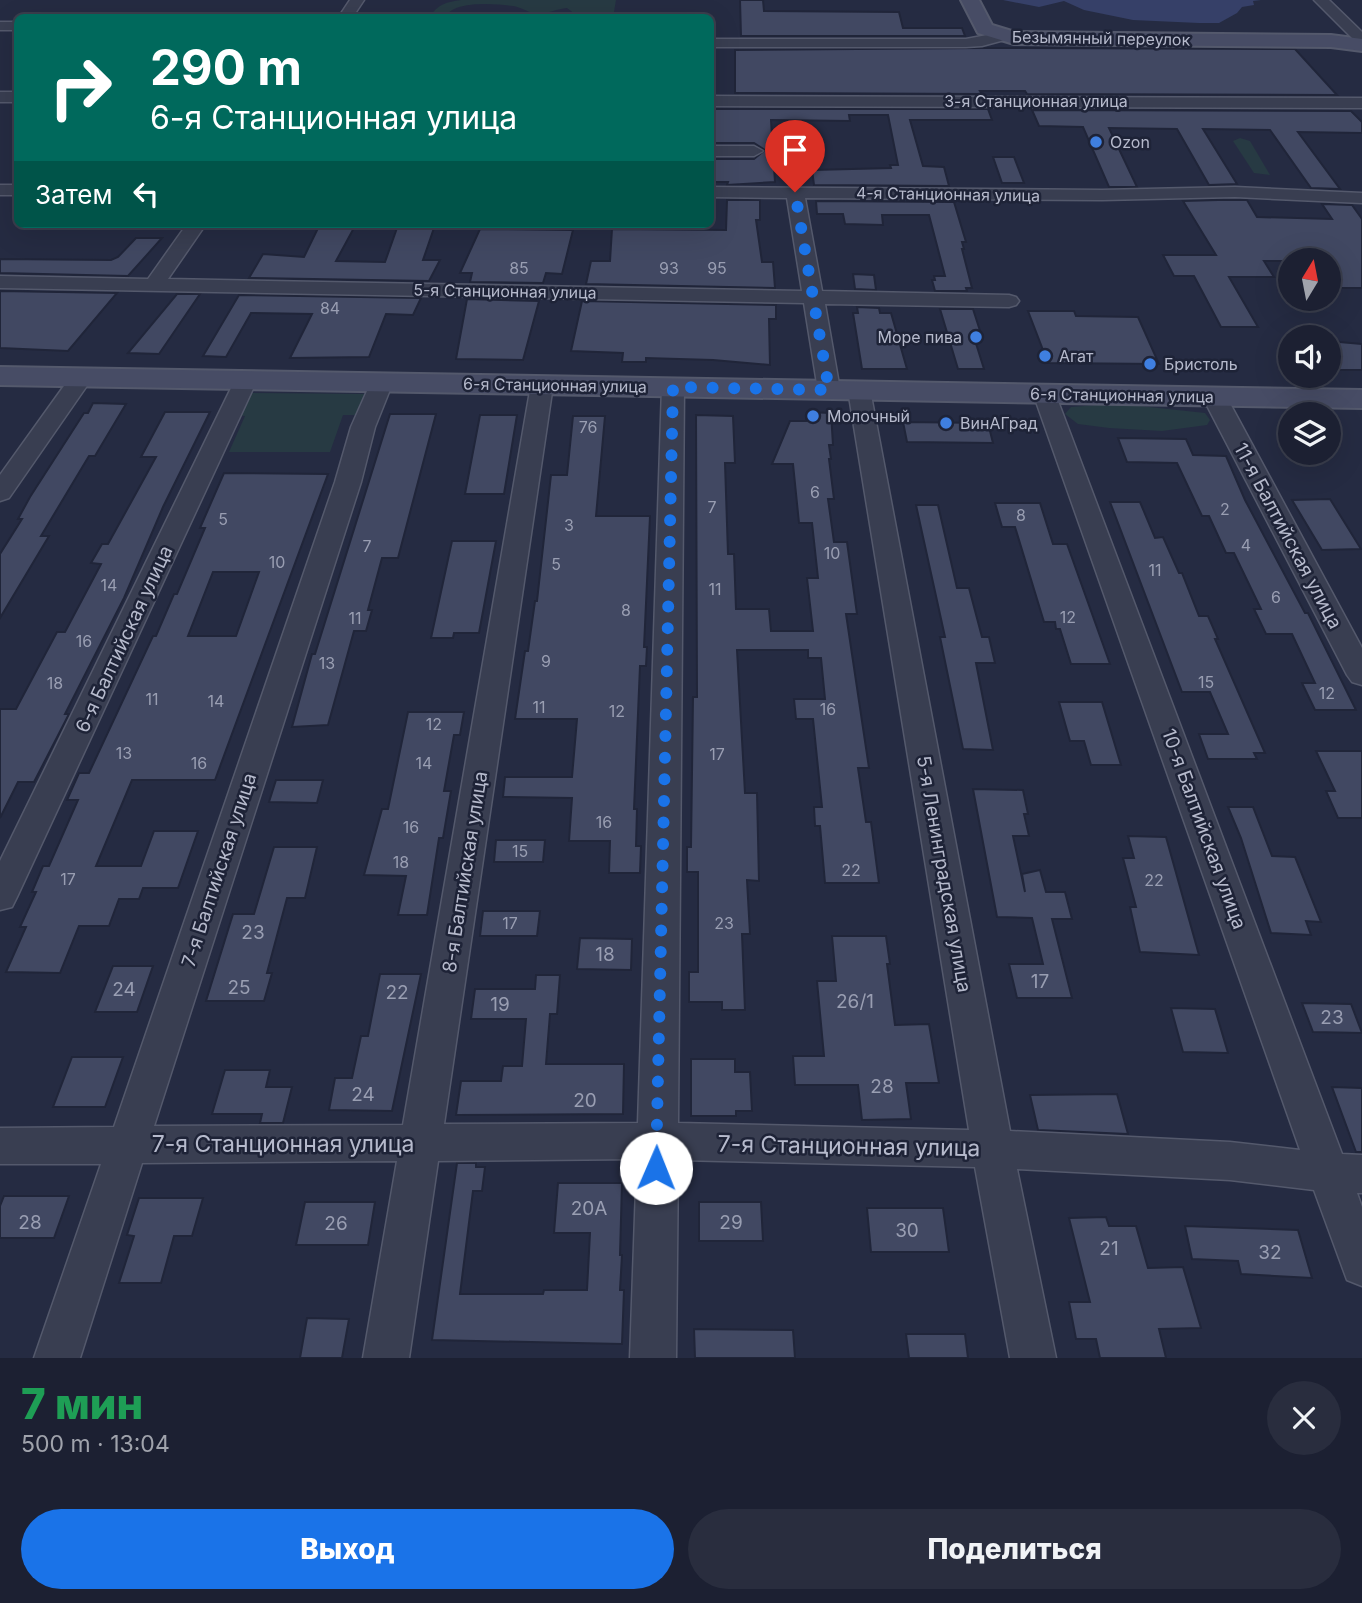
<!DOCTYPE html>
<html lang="ru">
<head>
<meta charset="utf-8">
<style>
	:root { --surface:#1c2032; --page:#292d3e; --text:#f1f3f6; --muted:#a0a3ac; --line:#3a3e4d; --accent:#1a73e8 }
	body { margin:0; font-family:Inter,sans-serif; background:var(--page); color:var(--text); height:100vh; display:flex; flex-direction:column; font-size:26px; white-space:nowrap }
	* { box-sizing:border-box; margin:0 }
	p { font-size:23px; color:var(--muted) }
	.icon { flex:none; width:38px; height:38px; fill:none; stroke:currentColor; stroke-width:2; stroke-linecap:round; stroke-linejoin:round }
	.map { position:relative; height:1358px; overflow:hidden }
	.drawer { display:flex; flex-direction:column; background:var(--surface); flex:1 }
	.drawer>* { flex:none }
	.guide { position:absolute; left:14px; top:14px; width:700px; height:214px; border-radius:10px; box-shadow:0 7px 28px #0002,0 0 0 2px var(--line); background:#00695c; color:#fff; overflow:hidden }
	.needle { width:46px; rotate:10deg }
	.fabs { position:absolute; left:1278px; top:248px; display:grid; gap:14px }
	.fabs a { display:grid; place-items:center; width:63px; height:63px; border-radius:50%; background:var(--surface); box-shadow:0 7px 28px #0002,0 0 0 2px var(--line); font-size:35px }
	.pin { position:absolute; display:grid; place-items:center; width:60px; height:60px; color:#fff; margin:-72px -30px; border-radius:50% 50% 50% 0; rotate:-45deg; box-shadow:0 0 7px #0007 }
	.pin .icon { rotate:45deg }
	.me { position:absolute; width:77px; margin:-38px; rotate:1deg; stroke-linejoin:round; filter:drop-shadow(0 0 5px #0008) }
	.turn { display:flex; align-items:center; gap:24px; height:147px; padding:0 21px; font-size:32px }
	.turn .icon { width:91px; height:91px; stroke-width:2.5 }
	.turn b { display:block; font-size:49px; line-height:60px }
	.then { display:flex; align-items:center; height:66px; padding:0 21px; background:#0003; gap:14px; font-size:26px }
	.round { display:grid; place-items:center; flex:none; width:74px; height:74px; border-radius:37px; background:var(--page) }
	.overview { display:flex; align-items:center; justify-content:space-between; height:119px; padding:0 21px }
	h1 { font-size:42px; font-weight:800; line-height:52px; color:#1e9e55 }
	.cta { display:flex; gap:14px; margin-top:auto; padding:14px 21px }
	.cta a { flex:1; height:80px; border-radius:42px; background:var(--accent); color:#fff; font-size:28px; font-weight:800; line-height:80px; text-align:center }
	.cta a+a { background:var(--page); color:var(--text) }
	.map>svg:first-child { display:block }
</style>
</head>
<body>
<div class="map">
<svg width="1362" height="1358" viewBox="0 0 1362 1358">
	<rect width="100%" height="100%" fill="#252b42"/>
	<g fill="#273a43">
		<path d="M461,0H616L614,12L617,17H579L567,8C556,9 545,15 534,13C527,12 521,7 513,6C496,4 455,0 445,17H430C437,4 447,2 461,0Z"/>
		<path d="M1240,138L1250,141L1270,175L1254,173L1233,141Z"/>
		<path d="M245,393L367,394L360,415H343L330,452H229L245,416L235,415Z"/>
		<path d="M1097,405L1140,406L1205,413L1210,420L1207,425L1162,431L1109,428L1078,424L1065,414L1071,407Z"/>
	</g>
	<path fill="#364068" d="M1003,0H1261L1253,1L1254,5L1242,7L1237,13L1219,23H1199L1133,20L1084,10L1064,1L1039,7Z"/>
	<g fill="#414862" stroke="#202539" stroke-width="2" fill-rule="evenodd">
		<path d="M740,0H763L764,11L899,12L903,28H962L965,36H741Z"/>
		<path d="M985,48L1295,49L1337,95L1027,94L1025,91H980L982,94L735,93V50Z"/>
		<path d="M710,109H988L992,120H910L923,166L944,167L949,186L814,185L812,170L891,168L890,165H898L888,115H849L850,121L771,120L775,182L727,185L728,182H710V159H754L765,150L754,143H710Z"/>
		<path d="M1032,110L1351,111L1362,122V133L1298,132L1340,189L1311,188L1270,130L1203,129L1237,184L1209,185L1177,129L1109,128L1137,187H1109L1083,127L1039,126Z"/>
		<path d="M993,157H1014L1024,183H1002Z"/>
		<path d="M727,200H760V220H756L762,262H773L775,288L586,284L591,261H610L612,229L726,230Z"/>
		<path d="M1218,200H1247L1257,217L1332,219L1322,204L1352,205L1362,219V288H1328V261H1264L1274,277H1229L1258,327H1221L1194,276H1174L1163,255H1216L1183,201Z"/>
		<path d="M816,201L954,202L966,242H962L964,249H962L972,288H966L967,291H935L932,280H935L934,276H945L929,215H882L883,225L845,224L843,214H817Z"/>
		<path d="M319,226H355L336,261L385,262L397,228H434L423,260H440L429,281L249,278L263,254L304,257Z"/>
		<path d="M480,229L573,230L562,274L546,273L543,283L470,282L472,273H460Z"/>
		<path d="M136,238H162L128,276L0,273V259L111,260L118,257Z"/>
		<path d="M853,274L874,275L876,290L855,289Z"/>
		<path d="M0,291L117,293L68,351L0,348Z"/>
		<path d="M177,294H200L159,354L128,353Z"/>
		<path d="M239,295L421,298L413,315L386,314L369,357L290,358L312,314L251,313L226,357L203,356Z"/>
		<path d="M467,299L539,301L523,360L456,359Z"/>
		<path d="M582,301L776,305V319H769L770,365L713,360L646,358V362H622L623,353L571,351Z"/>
		<path d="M857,307L879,308L880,313H891L907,369H862L853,313H858Z"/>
		<path d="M940,309H973L982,337H974L984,369H958Z"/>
		<path d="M1028,311H1074L1076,316L1138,317L1159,364L1048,363Z"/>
		<path d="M1328,341L1362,344V370H1328Z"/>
		<path d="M93,403L126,404L95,456H89L41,536H49L0,618V554L22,519H18L30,497L84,413H88Z"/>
		<path d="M165,412H210L163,507L124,598L65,714H69L34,782H18L0,818V709H16L57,632H65L101,564L91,563L102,544H108L156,457H141Z"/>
		<path d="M807,412L831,413L833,445H829L831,459H829L834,499H828L834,542H847L857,614H846L869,768H858L866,822H871L879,883H825L820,826H815L814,807H822L813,719H796L794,699H825L821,658H808V650H737L745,793H757L759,881L747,880L750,934H742L745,1010H722V1002H689V972H698V872H687V847H691L693,697H697L696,415L733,416L735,463H725L728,554H734L736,609H769L771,631H813L807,578H818L812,523H799L793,464H772L790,421H806Z"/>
		<path d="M390,414H436L398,558H382L368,610H372L366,631H354L328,725L292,727L312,654H315Z"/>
		<path d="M480,415H517L504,494H465Z"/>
		<path d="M573,416H605L596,516H650L644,647H647L646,666H640L634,809H637L636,846H641L640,873H609L610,841H569L572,798L503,797L505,777H572L577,719H515L525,651H528L535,601H537L551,475H567Z"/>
		<path d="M903,422L988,423L993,443L907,442Z"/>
		<path d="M1118,438L1186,439L1193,455L1226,456L1245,500L1305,613H1308L1356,710H1315L1302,683H1315L1292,634H1266L1254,609H1261L1234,553H1226L1209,516H1202L1177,463L1127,462Z"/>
		<path d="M224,473L328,474L215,780H132L96,866H141L154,831H198L178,888H143L139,899H119L109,926H79L60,973L6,972L26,927H20L36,892H32L43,866H49L78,800H67L79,773H89L153,636H156L174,594H177L205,528H200ZM213,572H259L236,636H188Z"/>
		<path d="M1330,499L1361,549L1322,550L1292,500Z"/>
		<path d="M1110,502H1140L1155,538L1163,537L1179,573H1182L1199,616H1208L1218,639H1215L1265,753H1254L1257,759H1208L1199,734H1228L1210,692H1182Z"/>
		<path d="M995,503H1040L1053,544H1067L1110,664H1071L1060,629H1056L1055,622H1044L1015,527H1002Z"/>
		<path d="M916,505H938L957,588H969L982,637H989L995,663H976L993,750L963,749L940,637H945Z"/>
		<path d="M452,541H496L479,633H454L453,638H431Z"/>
		<path d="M1059,702H1102L1121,765H1091L1084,741H1070Z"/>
		<path d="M408,712H464L460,735H454L444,791H451L443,838H439L427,915H398L406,876L364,875L382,809H388Z"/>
		<path d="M1316,751H1362V818H1338L1326,791H1335Z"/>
		<path d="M276,780H323L317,803L269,802Z"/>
		<path d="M973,789L1023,790L1028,814H1024L1029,836H1013L1025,892L1022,874L1040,870L1046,892H1065L1072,919H1052L1072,998H1017L1009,964H1043L1032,918L997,917Z"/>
		<path d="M1228,807H1253L1272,856L1295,857L1321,922L1306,921L1311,935L1271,933L1241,838Z"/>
		<path d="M1128,836L1166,837L1199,955L1140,952L1130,907H1136L1123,858H1134Z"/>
		<path d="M496,840H545L543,862H494Z"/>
		<path d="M274,847H317L305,898H287L267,973H272L264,1001H206L233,914H254Z"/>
		<path d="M483,911H540L537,936H480Z"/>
		<path d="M832,936H886L890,964H887L895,1025L929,1024L939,1083H906L911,1119L862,1120L858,1085H795L793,1056H824L817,981H836Z"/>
		<path d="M580,938L632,939L631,970L577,969Z"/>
		<path d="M113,966H153L137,1012H95Z"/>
		<path d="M380,974H421L392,1111L329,1110L335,1078H352L361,1036H368Z"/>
		<path d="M536,975H560L557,1014H550L546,1064H624L623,1114L456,1115L461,1081H501L503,1066H522L526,1019H471L475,989H535Z"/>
		<path d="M1302,1003L1351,1004L1362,1033L1313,1032Z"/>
		<path d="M1171,1008L1215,1009L1228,1053L1183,1052Z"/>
		<path d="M72,1057H123L105,1107H53Z"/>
		<path d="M691,1059H735V1072H750L752,1111H736V1116H691Z"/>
		<path d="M225,1070H270L266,1087H292L283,1123H260L262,1114H212Z"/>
		<path d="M1332,1087L1362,1088V1152H1356Z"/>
		<path d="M1117,1094L1128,1134L1038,1130L1030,1095Z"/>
		<path d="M457,1163H476V1167H485L482,1191H473L460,1294H543L544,1290H587L590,1233H554L558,1183H622L620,1255H622L620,1290H624L622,1344L432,1340Z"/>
		<path d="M4,1196H69L54,1238H0V1206Z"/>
		<path d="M139,1198H203L192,1236H174L161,1283H119L134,1236L127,1235Z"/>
		<path d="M305,1202H375L368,1245H296Z"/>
		<path d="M699,1202H761L763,1241H699Z"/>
		<path d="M867,1208H943L949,1252H871Z"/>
		<path d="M1106,1217L1109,1226H1136L1148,1268L1183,1267L1201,1328L1159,1329L1166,1358H1100L1096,1339H1076L1069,1302H1090L1069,1218Z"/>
		<path d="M1185,1226L1298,1230L1312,1278L1241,1274L1238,1261L1192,1259Z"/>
		<path d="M307,1318L349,1319L342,1358H300Z"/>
		<path d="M694,1329L793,1330L795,1358H695Z"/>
		<path d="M906,1334H965L968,1358H909Z"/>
	</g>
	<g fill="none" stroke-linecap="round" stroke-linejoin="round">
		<g stroke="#54596c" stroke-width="3">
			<g id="street">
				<path d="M350,0H364L352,18H338Z"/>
				<path d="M1314,0H1329L1362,32V44L1357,43Z"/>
				<rect x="0" y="22" width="18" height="8"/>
				<path d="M1003,32L1008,33L1010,36L1008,39L982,46L966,47H710V39H966Z"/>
				<rect x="0" y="92" width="18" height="10"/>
				<path d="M710,96L1362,98V108L710,106Z"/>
				<path d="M710,146H754L763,151L754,156H710Z"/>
				<rect x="0" y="185" width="18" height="10"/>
				<path d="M710,187L1102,190L1235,187L1362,193V203L1235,197L1102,200L805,198L822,291L1009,295L1016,297L1019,301L1016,305L1009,307L825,304L840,390L837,395H821L818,390L804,303L0,288V276L148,279L187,224H206L168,279L802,291L787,198L710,197Z"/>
				<path d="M82,370L90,372L93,377L9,498L0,501V475L74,372Z"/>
				<path d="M246,373L254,375L257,380L17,897L12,907L0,910V861L235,380L238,375Z"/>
				<path d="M382,375L390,377L393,382L375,427L361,482L154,1126L403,1125L531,385L534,380H550L553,385L444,1124L638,1123L662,387L665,382H681L684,387L678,1123L969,1130L848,390L851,385H867L870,390L1010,1131L1230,1142L1300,1150L1033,393L1036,388H1052L1055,393L1342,1154L1362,1155V1193H1357L1362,1207V1286L1347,1280L1314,1190L1230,1180L1017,1169L1056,1358H1010L975,1167L678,1160L676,1358H630L637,1159L438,1161L409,1358H363L397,1161L142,1163L80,1358H34L101,1164H0V1128L114,1127L335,482L351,427L371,382L374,377Z"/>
				<path d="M1214,389L1222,391L1226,396L1362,648V685L1352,682L1347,675L1202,396L1206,391Z"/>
			</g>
		</g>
		<g stroke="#54596c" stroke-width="4">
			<g id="secondary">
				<path d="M961,0H979L992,25L1015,32L1331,35L1362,39V51L1331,47L1014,44L978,33Z"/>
				<path d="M0,367L1362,390V408L0,385Z"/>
			</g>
		</g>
		<use href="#street" fill="#393e51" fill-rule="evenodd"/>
		<use href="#secondary" fill="#474c65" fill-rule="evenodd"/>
	</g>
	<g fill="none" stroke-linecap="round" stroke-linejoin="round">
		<path stroke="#1a73e8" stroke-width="12" stroke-dasharray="0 21.6" d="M656,1168L673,387L829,390L795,192"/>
	</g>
	<g fill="#3f7fe0" stroke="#1e2337" stroke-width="2.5">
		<circle cx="1096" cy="142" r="7"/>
		<circle cx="976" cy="337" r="7"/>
		<circle cx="1045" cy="356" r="7"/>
		<circle cx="1150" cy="364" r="7"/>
		<circle cx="813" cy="416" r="7"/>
		<circle cx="946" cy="423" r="7"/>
	</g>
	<g text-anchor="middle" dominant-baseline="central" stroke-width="5" stroke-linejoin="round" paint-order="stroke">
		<g font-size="16" fill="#b6bacc" stroke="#1e2337">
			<text transform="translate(1101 38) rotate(1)">Безымянный переулок</text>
			<text x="1036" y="101">3-я Станционная улица</text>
			<text transform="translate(948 194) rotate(1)">4-я Станционная улица</text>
			<text transform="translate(505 291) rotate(1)">5-я Станционная улица</text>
			<text transform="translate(555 385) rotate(1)">6-я Станционная улица</text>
			<text transform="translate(1122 395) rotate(1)">6-я Станционная улица</text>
		</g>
		<g font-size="16" fill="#b6bacc" stroke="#1e2337" text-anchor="start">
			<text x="1110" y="142">Ozon</text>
			<text x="962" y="337" text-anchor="end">Море пива</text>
			<text x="1059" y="356">Агат</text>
			<text x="1164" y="364">Бристоль</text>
			<text x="827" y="416">Молочный</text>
			<text x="960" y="423">ВинАГрад</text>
		</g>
		<g font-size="16" fill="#999eb2">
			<text x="519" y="268">85</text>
			<text x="669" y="268">93</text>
			<text x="717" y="268">95</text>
			<text x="330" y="308">84</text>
			<text x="588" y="427">76</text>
			<text x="815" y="492">6</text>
			<text x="712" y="507">7</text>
			<text x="1225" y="509">2</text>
			<text x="1021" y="515">8</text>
			<text x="223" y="519">5</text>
			<text x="569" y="525">3</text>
			<text x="1246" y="545">4</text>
			<text x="367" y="546">7</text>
			<text x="832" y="553">10</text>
			<text x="277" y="562">10</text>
			<text x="556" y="564">5</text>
			<text x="1155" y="570">11</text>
			<text x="109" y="585">14</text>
			<text x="715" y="589">11</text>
			<text x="1276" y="597">6</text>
			<text x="626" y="610">8</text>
			<text x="1068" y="617">12</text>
			<text x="355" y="618">11</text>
			<text x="84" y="641">16</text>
			<text x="546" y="661">9</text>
			<text x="327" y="663">13</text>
			<text x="1206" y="682">15</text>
			<text x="55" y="683">18</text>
			<text x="1327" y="693">12</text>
			<text x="152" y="699">11</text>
			<text x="216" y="701">14</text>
			<text x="539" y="707">11</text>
			<text x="828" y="709">16</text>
			<text x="617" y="711">12</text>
			<text x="434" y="724">12</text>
			<text x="124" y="753">13</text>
			<text x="717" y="754">17</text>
			<text x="199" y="763">16</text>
			<text x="424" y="763">14</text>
			<text x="604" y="822">16</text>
			<text x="411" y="827">16</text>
			<text x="520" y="851">15</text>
			<text x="401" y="862">18</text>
			<text x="851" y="870">22</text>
			<text x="68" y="879">17</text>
			<text x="1154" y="880">22</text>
			<text x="510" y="923">17</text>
			<text x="724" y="923">23</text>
		</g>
		<g font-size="19" fill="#b6bacc" stroke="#1e2337">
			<text transform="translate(1288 536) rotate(62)">11-я Балтийская улица</text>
			<text transform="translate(124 639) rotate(-65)">6-я Балтийская улица</text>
			<text transform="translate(1204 829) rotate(70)">10-я Балтийская улица</text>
			<text transform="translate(219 870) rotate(-72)">7-я Балтийская улица</text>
			<text transform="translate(465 872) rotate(-81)">8-я Балтийская улица</text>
			<text transform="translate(944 874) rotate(80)">5-я Ленинградская улица</text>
		</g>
		<g font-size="19" fill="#999eb2">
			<text x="253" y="932">23</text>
			<text x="605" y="954">18</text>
			<text x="1040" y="981">17</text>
			<text x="239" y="987">25</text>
			<text x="124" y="989">24</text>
			<text x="397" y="992">22</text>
			<text x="855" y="1001">26/1</text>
			<text x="500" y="1004">19</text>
			<text x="1332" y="1017">23</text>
			<text x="882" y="1086">28</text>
			<text x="363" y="1094">24</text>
			<text x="585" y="1100">20</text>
			<text x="589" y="1208">20А</text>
			<text x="30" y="1222">28</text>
			<text x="731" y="1222">29</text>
			<text x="336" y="1223">26</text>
			<text x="907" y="1230">30</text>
			<text x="1109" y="1248">21</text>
			<text x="1270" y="1252">32</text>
		</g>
		<g font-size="23" fill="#b6bacc" stroke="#1e2337">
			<text x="283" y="1144">7-я Станционная улица</text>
			<text transform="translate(849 1146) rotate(1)">7-я Станционная улица</text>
		</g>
	</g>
</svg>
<div class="fabs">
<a><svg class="needle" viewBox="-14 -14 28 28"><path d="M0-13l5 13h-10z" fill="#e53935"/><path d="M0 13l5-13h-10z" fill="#a0a3ac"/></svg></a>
<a><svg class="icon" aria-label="sound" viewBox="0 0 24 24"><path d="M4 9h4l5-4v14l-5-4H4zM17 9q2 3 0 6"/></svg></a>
<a><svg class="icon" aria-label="layers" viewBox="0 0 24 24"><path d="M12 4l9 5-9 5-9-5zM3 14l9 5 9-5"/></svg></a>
</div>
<div class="pin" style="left:795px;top:192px;background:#d93025"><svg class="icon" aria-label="arrive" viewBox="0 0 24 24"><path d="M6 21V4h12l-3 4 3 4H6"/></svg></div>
<svg class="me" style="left:656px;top:1168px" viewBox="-20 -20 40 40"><circle r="19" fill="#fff"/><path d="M0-13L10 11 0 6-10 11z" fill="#1a73e8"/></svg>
<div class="guide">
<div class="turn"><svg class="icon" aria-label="right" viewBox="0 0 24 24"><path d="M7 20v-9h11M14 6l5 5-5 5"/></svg><div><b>290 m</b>6-я Станционная улица</div></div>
<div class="then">Затем<svg class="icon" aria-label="left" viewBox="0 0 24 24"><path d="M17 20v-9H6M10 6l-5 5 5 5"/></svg></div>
</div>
</div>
<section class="drawer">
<div class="overview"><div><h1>7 мин</h1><p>500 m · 13:04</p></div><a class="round"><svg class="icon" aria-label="close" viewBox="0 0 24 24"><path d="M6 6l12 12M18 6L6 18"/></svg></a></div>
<div class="cta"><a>Выход</a><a>Поделиться</a></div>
</section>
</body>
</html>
